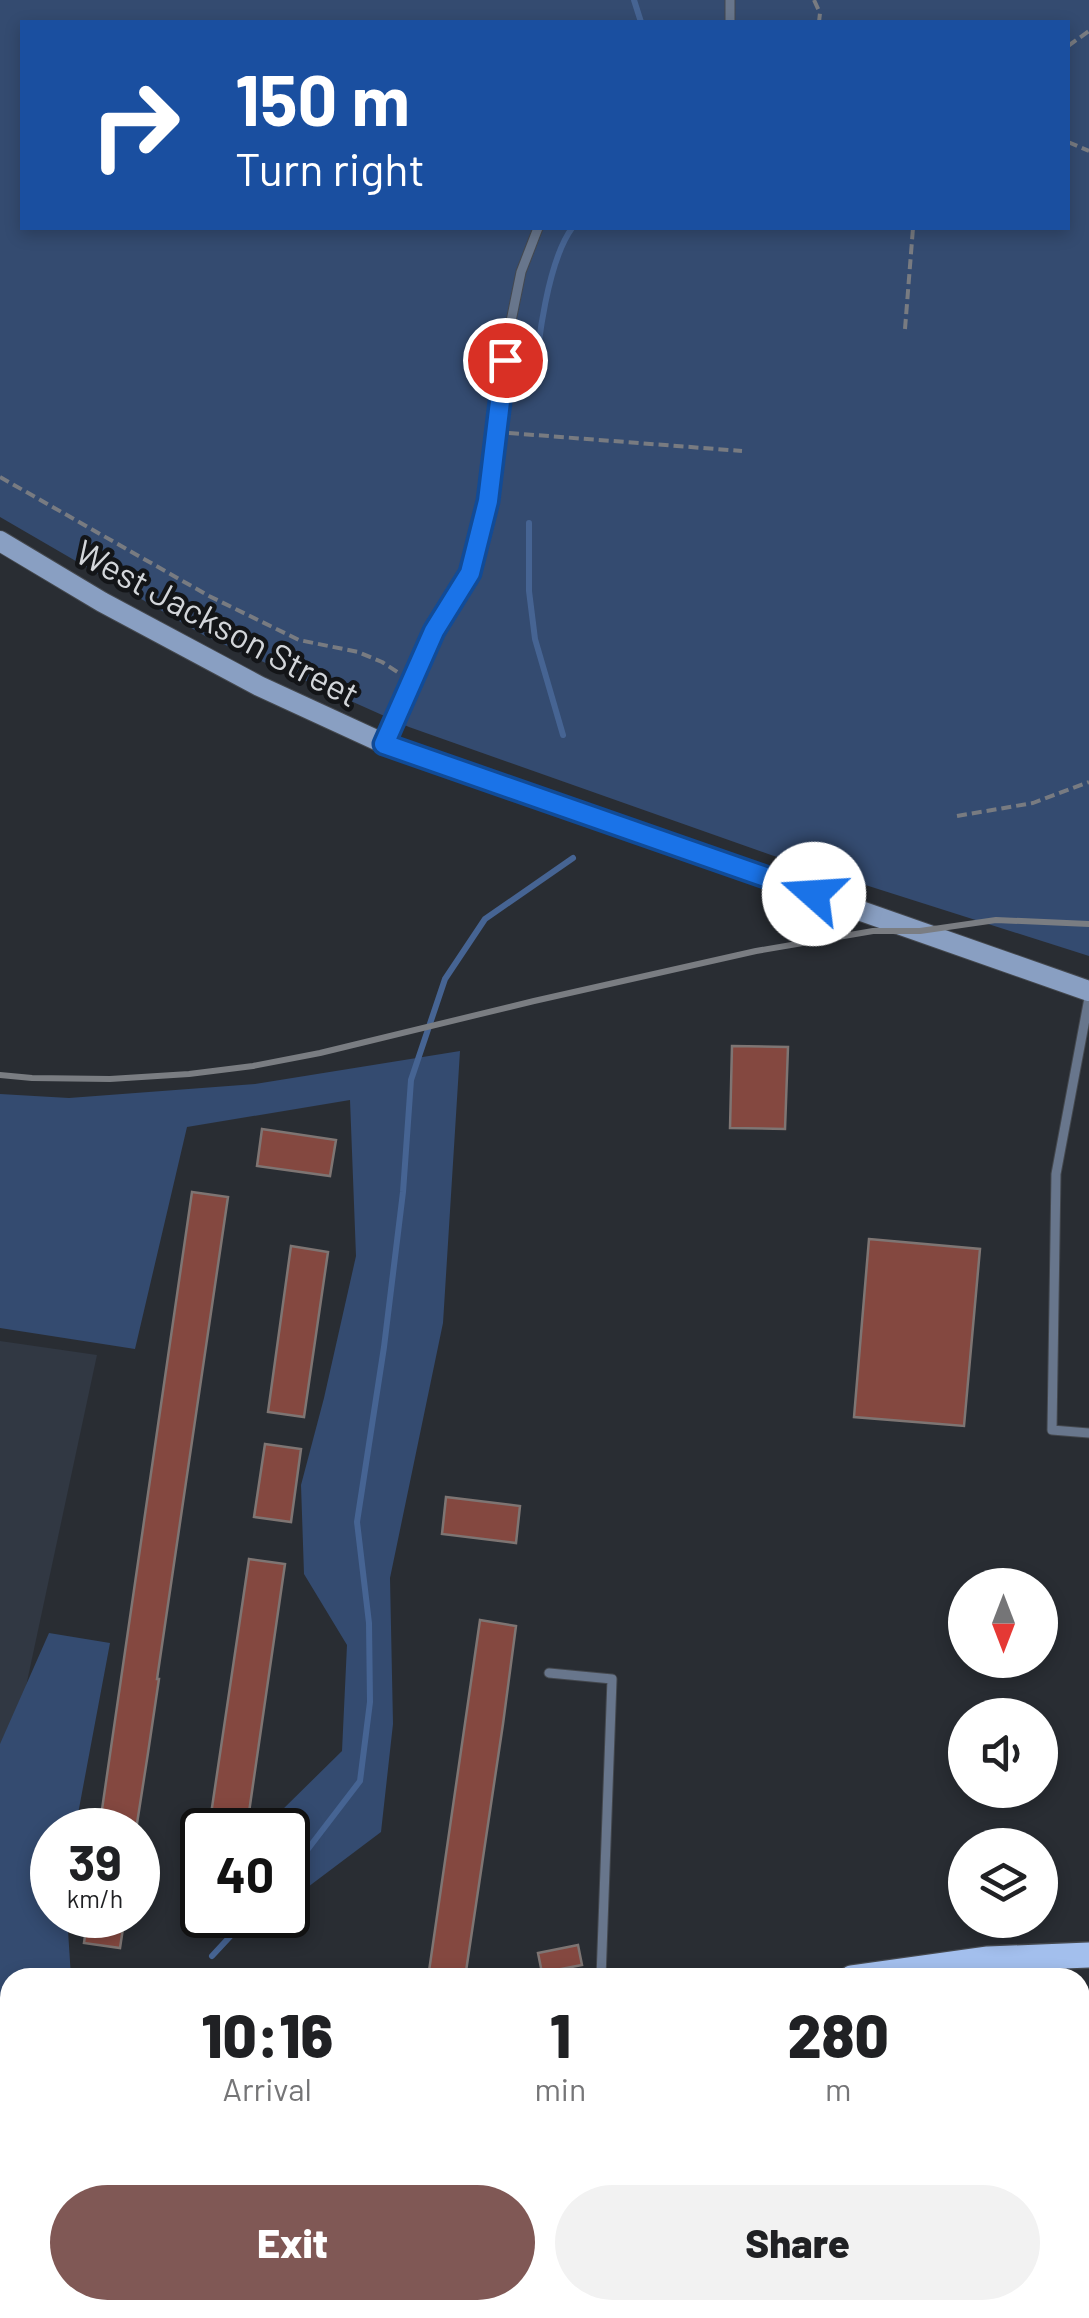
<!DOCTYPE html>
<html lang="en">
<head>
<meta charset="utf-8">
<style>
	:root { --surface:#fff; --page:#f2f2f2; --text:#202124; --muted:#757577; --accent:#805855 }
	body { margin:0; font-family:Barlow,sans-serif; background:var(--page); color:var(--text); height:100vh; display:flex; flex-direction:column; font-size:38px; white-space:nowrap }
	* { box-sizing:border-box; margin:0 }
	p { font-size:32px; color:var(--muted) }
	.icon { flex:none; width:55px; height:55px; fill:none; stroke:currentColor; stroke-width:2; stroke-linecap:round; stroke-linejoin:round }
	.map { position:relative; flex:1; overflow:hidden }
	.sheet { position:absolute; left:0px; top:1968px; width:1090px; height:352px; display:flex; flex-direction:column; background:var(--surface); border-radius:30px 30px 0 0; box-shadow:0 5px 15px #0003 }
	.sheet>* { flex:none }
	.banner { position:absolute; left:20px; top:20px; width:1050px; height:210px; border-radius:0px; box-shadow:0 5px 15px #0003; background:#1a4fa0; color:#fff; overflow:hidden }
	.needle { width:65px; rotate:180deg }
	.controls { position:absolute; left:948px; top:1568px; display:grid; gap:20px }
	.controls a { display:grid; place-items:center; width:110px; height:110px; border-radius:50%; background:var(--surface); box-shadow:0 5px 15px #0003; font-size:50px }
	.speed { position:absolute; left:30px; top:1808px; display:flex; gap:20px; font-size:50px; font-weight:700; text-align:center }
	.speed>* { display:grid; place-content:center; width:130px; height:130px; border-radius:50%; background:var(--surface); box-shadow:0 5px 15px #0003; line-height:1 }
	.speed small { font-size:25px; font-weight:400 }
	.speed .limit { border:5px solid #111; border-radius:15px; background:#fff; color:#111 }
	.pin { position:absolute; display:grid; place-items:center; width:85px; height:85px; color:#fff; margin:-42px; border:5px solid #fff; border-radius:50%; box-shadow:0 2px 10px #0007 }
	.me { position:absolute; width:110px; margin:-55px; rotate:289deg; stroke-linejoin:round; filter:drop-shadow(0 0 8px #0008) }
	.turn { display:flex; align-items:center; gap:35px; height:210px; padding:0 50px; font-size:45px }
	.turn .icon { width:130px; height:130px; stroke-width:2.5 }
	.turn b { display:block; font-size:70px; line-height:85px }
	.eta { display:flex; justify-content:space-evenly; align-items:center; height:170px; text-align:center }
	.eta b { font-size:60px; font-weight:800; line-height:70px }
	.button { display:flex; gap:20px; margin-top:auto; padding:20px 50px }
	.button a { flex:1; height:115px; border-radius:60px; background:var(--accent); color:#fff; font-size:40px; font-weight:800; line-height:115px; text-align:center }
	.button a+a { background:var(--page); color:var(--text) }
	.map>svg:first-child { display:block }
</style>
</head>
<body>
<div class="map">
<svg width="1089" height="2318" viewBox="0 0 1089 2318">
	<rect width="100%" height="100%" fill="#292d33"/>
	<path fill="#313843" d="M0,1341L97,1355L0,1808Z"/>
	<g fill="#344b70" fill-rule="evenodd">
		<path d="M0,0H1089V956L771,855L409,727L205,636L0,517ZM22,22H1068V228H22Z"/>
		<path d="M460,1051L443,1323L390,1578L393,1724L381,1832L288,1902V1830H271L278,1814L342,1751L347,1645L304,1574L301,1485L324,1398L356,1256L350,1100L187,1127L135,1349L0,1328V1094L69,1098L255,1084Z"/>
		<path d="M49,1633L110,1643L75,1830H52V1915H67L71,1977L10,1978V2145L0,2147V1744Z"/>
	</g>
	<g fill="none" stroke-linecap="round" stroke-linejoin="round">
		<g stroke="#466493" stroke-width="6">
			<path d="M634,0L641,22"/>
			<path d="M535,386C537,343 548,261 572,228"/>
			<path d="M529,523V591L535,639L563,735"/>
			<path d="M288,1875L360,1781L370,1702L369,1623L357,1522L384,1347L403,1192L411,1080L445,979L485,919L573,858"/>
			<path d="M212,1956L250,1915"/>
		</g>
	</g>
	<g fill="#844840" stroke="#7e7573" stroke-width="2.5">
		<path d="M732,1046L788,1047L785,1129L730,1128Z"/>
		<path d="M262,1129L336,1140L330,1176L257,1166Z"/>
		<path d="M192,1192L228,1197L157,1679H159L148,1753L136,1830H99Z"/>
		<path d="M869,1239L980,1249L964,1426L854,1417Z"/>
		<path d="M291,1246L328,1252L304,1417L268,1412Z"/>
		<path d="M265,1444L301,1449L291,1522L254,1517Z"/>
		<path d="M446,1497L520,1506L516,1543L442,1534Z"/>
		<path d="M249,1559L285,1564L247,1826L210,1821Z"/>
		<path d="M480,1620L516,1626L503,1724L465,1978H428Z"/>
		<path d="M88,1915H125L120,1948L84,1943Z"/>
		<path d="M578,1945L582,1965L561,1969L563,1978H543L538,1953Z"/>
	</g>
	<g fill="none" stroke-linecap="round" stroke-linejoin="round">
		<g stroke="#44484e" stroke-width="11">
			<g id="lane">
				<path d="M730,0V22"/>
				<path d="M386,741L434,631L470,573L488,501L509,331L521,272L538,228"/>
				<path d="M1089,998L1056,1174L1052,1430L1089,1433"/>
				<path d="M549,1673L612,1679L601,1978"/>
			</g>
		</g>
		<g stroke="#44484e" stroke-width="20">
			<path id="street" d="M260,2318L261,2310"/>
		</g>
		<g stroke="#44484e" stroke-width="22">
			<path id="secondary" d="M0,541L102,602L259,686L385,744L1089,991"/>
		</g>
		<g stroke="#44484e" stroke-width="28">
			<g id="primary">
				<path d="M852,1978L988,1959L1089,1955"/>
				<path d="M0,2220L10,2218"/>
			</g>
		</g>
		<g stroke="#787b81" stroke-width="4" stroke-dasharray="10 5" stroke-linecap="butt">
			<path d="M814,0L820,13L819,22"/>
			<path d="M1068,46L1089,31"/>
			<path d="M1068,142L1089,151"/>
			<path d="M905,329L913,228"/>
			<path d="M509,433L742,451"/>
			<path d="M0,477L209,596L299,640L358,652L382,662L399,673"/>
			<path d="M957,816L1033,803L1089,782"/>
		</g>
		<use href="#lane" stroke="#68768c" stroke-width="9"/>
		<use href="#street" stroke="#68768c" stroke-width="18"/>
		<use href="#secondary" stroke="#899fc2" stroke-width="20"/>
		<use href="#primary" stroke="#a3bfed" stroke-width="25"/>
		<path stroke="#7a7d82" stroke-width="6" d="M0,1075L32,1078L110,1079L189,1074L253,1066L320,1053L534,1001L756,951L873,931H920L996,920L1089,924"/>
	</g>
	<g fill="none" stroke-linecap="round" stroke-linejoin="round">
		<g stroke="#114b97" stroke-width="25">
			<path id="route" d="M505,360L488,501L470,573L434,631L384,744L814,894"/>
		</g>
		<use href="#route" stroke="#1a73e8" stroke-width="18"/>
	</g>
	<g text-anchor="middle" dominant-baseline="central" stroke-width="9" stroke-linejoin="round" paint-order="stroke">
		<g font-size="35" fill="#d3d6da" stroke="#131518">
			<text transform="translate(218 622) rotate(28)">West Jackson Street</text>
		</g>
	</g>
</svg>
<div class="controls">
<a><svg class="needle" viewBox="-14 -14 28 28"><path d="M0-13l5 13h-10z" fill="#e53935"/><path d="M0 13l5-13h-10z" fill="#757577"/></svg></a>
<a><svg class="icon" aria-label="sound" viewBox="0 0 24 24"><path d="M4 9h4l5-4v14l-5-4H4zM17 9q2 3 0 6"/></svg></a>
<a><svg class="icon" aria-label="layers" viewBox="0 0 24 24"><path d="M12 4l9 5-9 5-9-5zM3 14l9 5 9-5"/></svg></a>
</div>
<div class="speed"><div>39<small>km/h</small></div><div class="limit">40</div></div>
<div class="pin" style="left:505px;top:360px;background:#d93025"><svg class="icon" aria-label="arrive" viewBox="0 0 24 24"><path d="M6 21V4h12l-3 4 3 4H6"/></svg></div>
<svg class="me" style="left:814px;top:894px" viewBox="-20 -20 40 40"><circle r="19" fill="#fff"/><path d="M0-13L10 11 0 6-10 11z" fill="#1a73e8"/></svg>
<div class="banner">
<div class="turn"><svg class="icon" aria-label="right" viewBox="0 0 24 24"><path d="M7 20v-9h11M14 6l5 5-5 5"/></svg><div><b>150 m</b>Turn right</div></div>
</div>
<section class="sheet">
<div class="eta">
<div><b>10:16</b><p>Arrival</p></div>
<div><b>1</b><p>min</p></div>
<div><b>280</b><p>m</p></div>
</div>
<div class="button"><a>Exit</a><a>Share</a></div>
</section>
</div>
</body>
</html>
